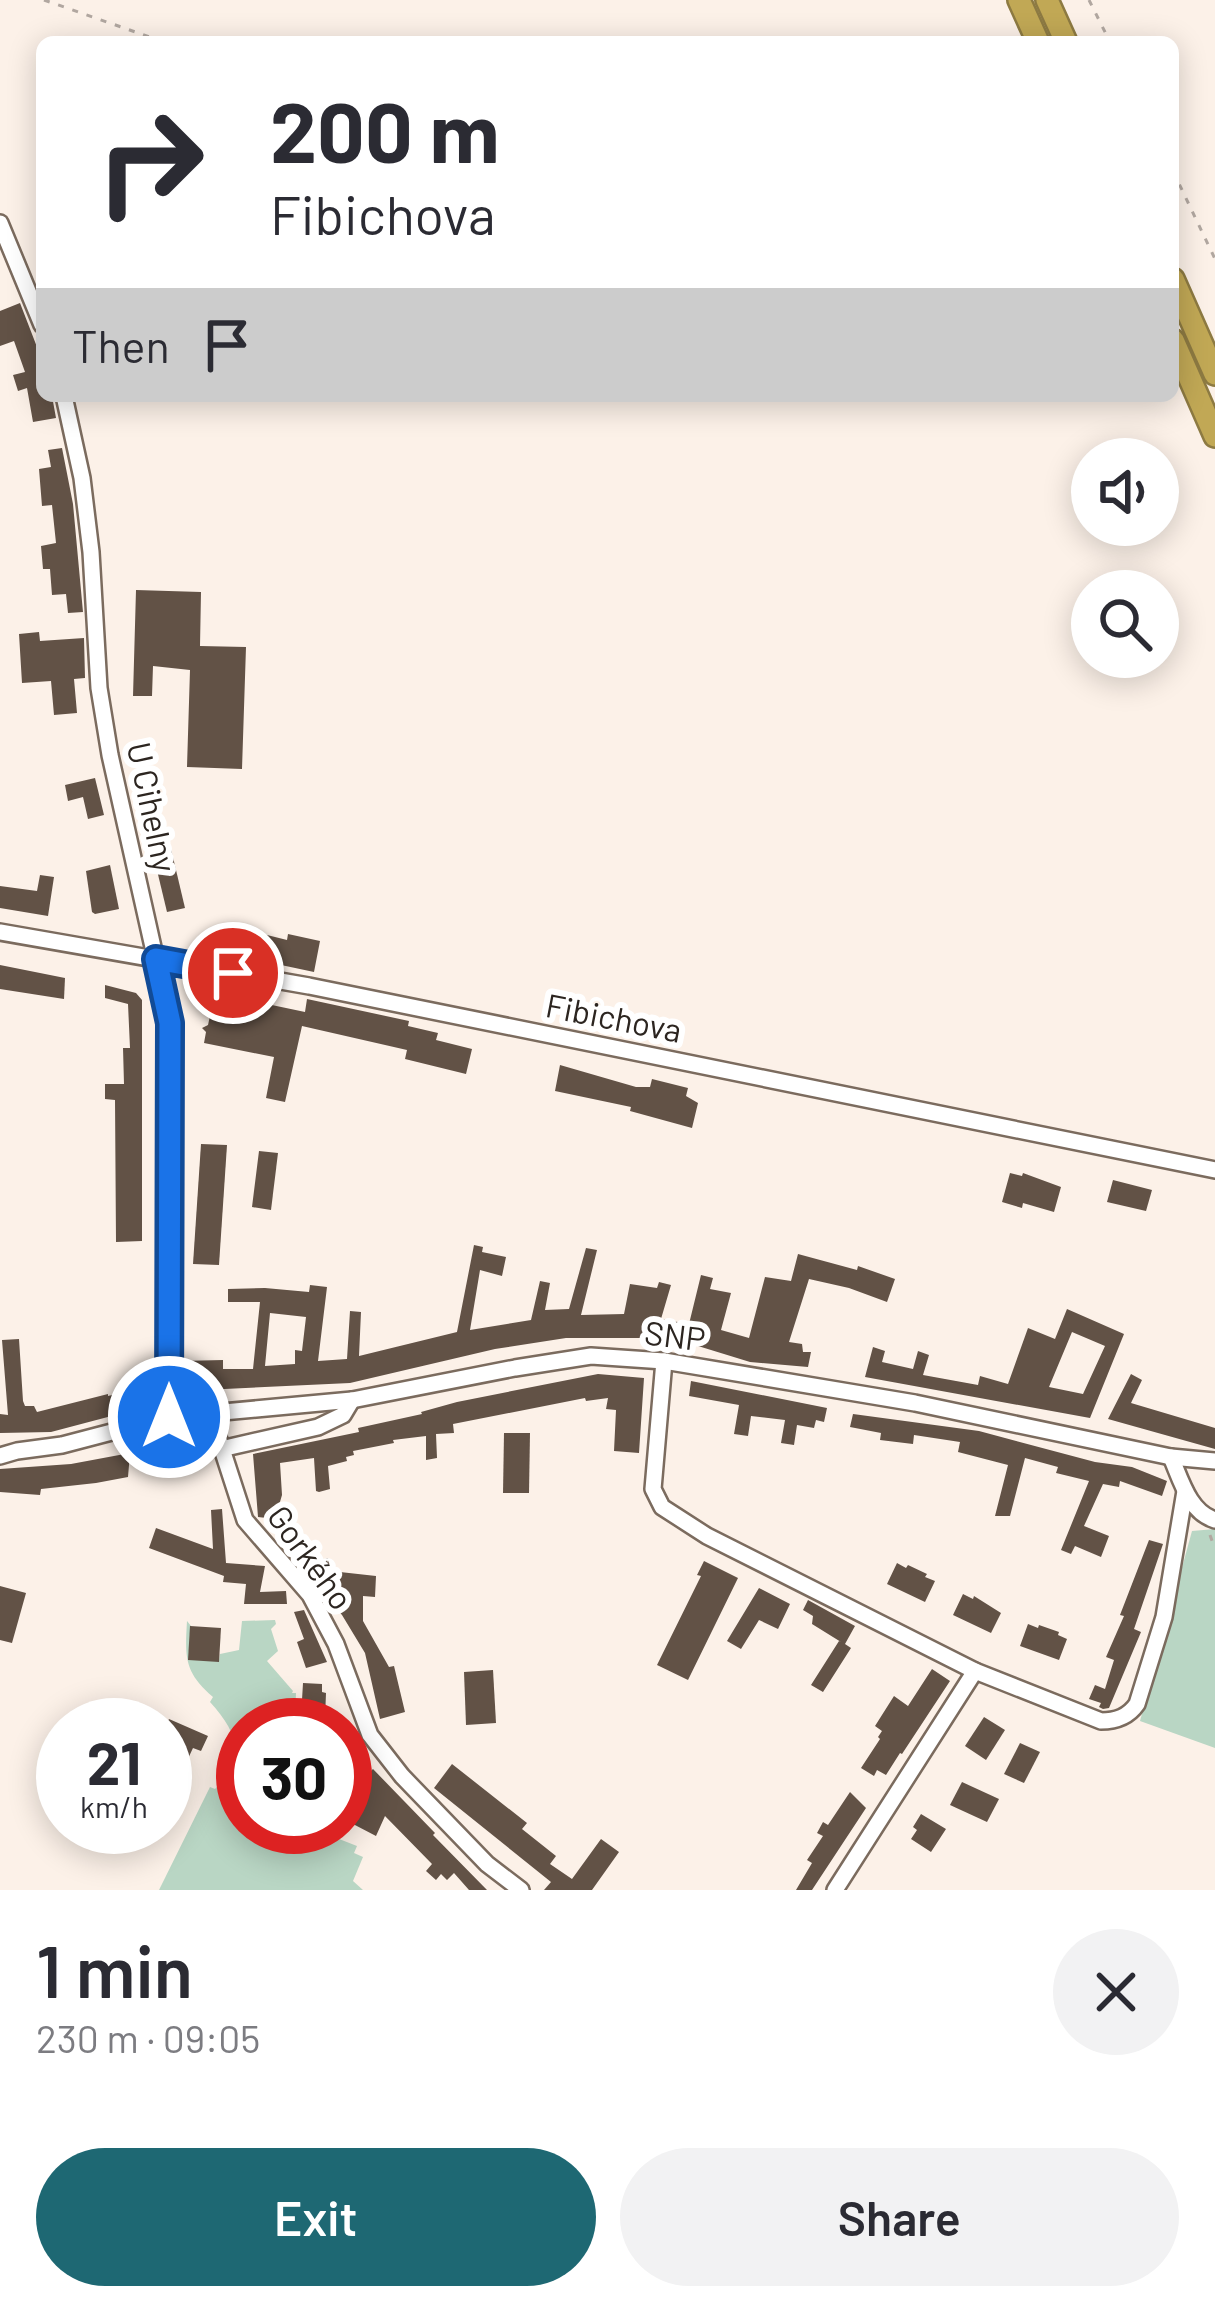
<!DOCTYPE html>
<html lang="en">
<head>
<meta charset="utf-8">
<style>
	:root { --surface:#fff; --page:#f2f2f3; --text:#2b2b33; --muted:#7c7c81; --accent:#1e6873 }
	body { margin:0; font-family:Barlow,sans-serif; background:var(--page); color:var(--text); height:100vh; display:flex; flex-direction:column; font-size:45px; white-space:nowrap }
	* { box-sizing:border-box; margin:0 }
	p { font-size:39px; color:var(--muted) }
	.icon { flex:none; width:66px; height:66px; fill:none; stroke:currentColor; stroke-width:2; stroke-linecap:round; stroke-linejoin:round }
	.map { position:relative; height:1890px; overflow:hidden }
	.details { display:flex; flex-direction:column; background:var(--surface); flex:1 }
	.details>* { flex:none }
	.guide { position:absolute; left:36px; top:36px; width:1143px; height:366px; border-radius:18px; box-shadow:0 6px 30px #0003; background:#fff; color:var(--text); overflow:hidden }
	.controls { position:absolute; left:1071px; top:438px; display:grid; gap:24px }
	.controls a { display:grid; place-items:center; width:108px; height:108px; border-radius:50%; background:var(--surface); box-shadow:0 6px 30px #0003; font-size:60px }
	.speed { position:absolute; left:36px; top:1698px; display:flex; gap:24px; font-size:60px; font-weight:700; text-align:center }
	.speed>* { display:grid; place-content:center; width:156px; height:156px; border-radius:50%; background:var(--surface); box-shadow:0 6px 30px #0003; line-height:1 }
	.speed small { font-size:30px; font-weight:400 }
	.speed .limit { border:18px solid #d22; background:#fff; color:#111 }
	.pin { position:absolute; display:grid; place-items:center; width:102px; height:102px; color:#fff; margin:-51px; border:6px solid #fff; border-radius:50%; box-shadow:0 3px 12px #0007 }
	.me { position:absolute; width:132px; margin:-66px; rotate:0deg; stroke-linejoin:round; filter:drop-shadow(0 0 9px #0008) }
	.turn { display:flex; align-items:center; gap:42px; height:252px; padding:0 36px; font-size:54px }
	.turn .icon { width:156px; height:156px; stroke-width:2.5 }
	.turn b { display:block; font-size:84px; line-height:102px }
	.then { display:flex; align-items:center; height:114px; padding:0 36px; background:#0003; gap:24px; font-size:45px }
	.round { display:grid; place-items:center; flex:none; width:126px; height:126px; border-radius:63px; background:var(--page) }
	.head { display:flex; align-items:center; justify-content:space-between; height:204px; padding:0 36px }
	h1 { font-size:72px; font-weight:600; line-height:90px }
	.primary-button { display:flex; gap:24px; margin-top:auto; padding:24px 36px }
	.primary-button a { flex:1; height:138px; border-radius:72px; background:var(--accent); color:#fff; font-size:48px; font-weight:600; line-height:138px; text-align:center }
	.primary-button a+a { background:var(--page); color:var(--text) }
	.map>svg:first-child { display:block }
</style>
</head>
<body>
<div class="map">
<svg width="1215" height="1890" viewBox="0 0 1215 1890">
	<rect width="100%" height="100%" fill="#fcf1e8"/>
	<g fill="#b9d6c4">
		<path d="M1215,1529V1748L1140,1721L1192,1531Z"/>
		<path d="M275,1620L276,1624L271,1629L278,1651L267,1661L293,1691L292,1693H296L295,1716L325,1718L328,1722L327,1725H243V1827H289L330,1845L334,1837L357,1846L354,1853L363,1857L353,1881L363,1890H159L210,1787L215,1789C246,1756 238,1733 210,1702L213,1697C184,1672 185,1657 187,1621L191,1626L189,1659L219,1660L220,1654L239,1650L242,1621Z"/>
	</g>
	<g fill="#625246" fill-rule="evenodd">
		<path d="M20,303L42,360V396H52L56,418L33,422L27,388L18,391L13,375L25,372L14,341L0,346V311Z"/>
		<path d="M62,448L73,504L83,612L68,613L66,594L52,595L50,569H43L41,546L56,543L52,505L42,506L39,469L51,467L48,450Z"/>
		<path d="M136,590L201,592L200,646L246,647L242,769L187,767L190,670L153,666L152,696H133Z"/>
		<path d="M39,632L40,641L84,638L85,678L74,679L77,713L54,715L51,681L22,683L19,634Z"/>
		<path d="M95,778L104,815L88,819L83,797L68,801L65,785Z"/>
		<path d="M167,832L185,908L167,912L149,837Z"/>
		<path d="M110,865L119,909L95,914L92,912L86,871Z"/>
		<path d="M40,875L54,877L48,916L0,908V886L37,891Z"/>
		<path d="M243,929L287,940L288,934L320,941L314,972L238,956Z"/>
		<path d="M0,965L65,978L64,999L0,989Z"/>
		<path d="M105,985L136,993L142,1000V1241L116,1242L115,1100L105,1099V1084H124L123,1048H130L128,1004L105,998Z"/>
		<path d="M215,993L305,1012L307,999L409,1021L408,1026L438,1033L436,1040L472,1049L466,1074L405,1059L407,1050L302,1026L285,1102L266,1098L274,1057L204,1043L206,1032L202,1028L208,1025Z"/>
		<path d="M560,1065L636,1087H650L652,1079L688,1088L686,1096L698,1103L692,1128L630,1111L631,1107L555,1091Z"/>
		<path d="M201,1144L227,1145L219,1265L193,1264Z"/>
		<path d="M259,1151L278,1153L271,1210L252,1207Z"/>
		<path d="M1010,1173L1022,1176L1023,1173L1061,1187L1054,1212L1023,1203L1022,1208L1002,1202Z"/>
		<path d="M1113,1180L1152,1190L1146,1211L1107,1202Z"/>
		<path d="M474,1245L483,1247L482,1252L506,1257L502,1276L480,1270L470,1330L531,1320L540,1281L550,1283L545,1310L569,1309L586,1248L597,1250L581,1315L624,1314L630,1284L657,1288L659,1282L671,1285L661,1319L689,1324L701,1275L713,1278L710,1289L731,1293L721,1330L749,1338L765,1277L791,1281L798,1254L857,1270L858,1266L895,1279L887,1302L849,1288L809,1279L789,1342L802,1344L803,1352H811L808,1367L750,1362L685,1342L655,1338H566L495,1349L350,1383L182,1391L181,1361L223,1360V1369H253L260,1302H228V1289L265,1288L309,1292L310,1285L327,1287L318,1361L347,1359L350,1311L361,1312L359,1356L457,1332ZM270,1313L306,1317L302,1351L295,1350V1364L265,1366Z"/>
		<path d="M1067,1309L1124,1334L1090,1418L865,1377L873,1347L885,1351L882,1362L913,1369L918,1351L929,1355L923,1375L978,1385L980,1376L1008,1384L1028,1328L1055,1339ZM1072,1332L1105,1346L1083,1394L1049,1387Z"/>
		<path d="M19,1339L23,1401L25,1406H34L37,1412L108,1394V1396L155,1385L157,1404L51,1432L0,1433V1414L8,1415L2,1340Z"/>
		<path d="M598,1374L644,1378L639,1453L614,1451L616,1410L606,1409L608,1398L586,1401L585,1398L453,1424L454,1433L436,1434L437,1458L426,1460V1436L393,1440L394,1443L353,1451L354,1455L346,1457L347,1461L328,1466L330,1489L319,1492L316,1491L314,1458L280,1463L282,1495L275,1519L258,1517L253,1454L359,1432L358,1428L422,1414L421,1412L457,1402Z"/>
		<path d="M1131,1374L1142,1380L1131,1403L1215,1428V1449L1108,1419Z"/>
		<path d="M691,1381L827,1408L824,1422L816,1420L814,1428L797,1425L794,1445L781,1443L785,1420L751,1416L748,1436L734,1434L739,1405L689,1396Z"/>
		<path d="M853,1414L979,1431L1095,1462L1132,1467L1167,1481L1162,1496L1120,1481L1119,1487L1103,1484L1084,1526L1109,1536L1101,1557L1075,1546L1071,1554L1061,1550L1089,1481L1056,1473L1058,1467L1025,1458L1010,1516H995L1008,1465L958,1452L960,1442L914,1435L913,1444L880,1440L881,1433L850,1427Z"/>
		<path d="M504,1433H530L529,1493H503Z"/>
		<path d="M187,1434L188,1437L197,1435L203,1439L205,1450L201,1456L192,1458L193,1461L165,1466L158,1451L161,1443Z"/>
		<path d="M130,1453L128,1477L96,1483L41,1489L40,1495L0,1492V1469L71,1464Z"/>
		<path d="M222,1509L226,1563L265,1566L260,1592L286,1591L287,1604H244L246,1584L223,1582L224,1576L149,1548L156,1528L213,1549L211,1510Z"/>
		<path d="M1149,1540L1163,1544L1134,1629L1141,1632L1109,1708L1103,1709L1099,1707L1101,1703L1089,1699L1095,1685L1105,1689L1114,1660L1106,1657L1124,1616L1120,1615Z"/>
		<path d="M328,1558L331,1571L376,1576L375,1597L363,1596V1621L389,1667L394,1666L405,1712L380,1719L365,1653L342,1615L323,1593L316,1576L313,1578L306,1567Z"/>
		<path d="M704,1561L738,1578L688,1680L657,1665L701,1576L697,1575Z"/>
		<path d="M897,1563L906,1568L908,1565L927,1574L925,1577L935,1581L925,1602L887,1584Z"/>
		<path d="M0,1586L26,1593L12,1643L0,1640Z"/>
		<path d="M759,1588L790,1604L778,1629L759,1620L741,1649L727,1641Z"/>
		<path d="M963,1594L973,1599L974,1596L1001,1613L991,1633L953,1615Z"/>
		<path d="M808,1600L855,1626L845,1644L851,1648L823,1692L811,1685L839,1641L841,1642L812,1624L813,1616L803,1610Z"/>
		<path d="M304,1610L327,1662L306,1668L297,1642L304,1639L294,1612Z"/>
		<path d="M1028,1624L1038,1628L1039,1625L1059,1632L1058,1635L1067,1639L1059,1660L1020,1646Z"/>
		<path d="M190,1626L221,1628L219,1662L188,1660Z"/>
		<path d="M932,1669L950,1681L902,1754L900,1753L886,1775L877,1770L874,1776L861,1768L880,1739L878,1737L882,1731L875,1726L894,1696L908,1706Z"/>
		<path d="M493,1670L496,1723L466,1725L464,1672Z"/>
		<path d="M303,1683L322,1684V1692L326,1693L325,1718L301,1717Z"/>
		<path d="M984,1717L1005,1730L986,1760L965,1746Z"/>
		<path d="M169,1719L208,1736L201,1751L193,1748L185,1765L165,1756V1727Z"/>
		<path d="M1020,1743L1040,1752L1024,1783L1004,1774Z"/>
		<path d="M452,1764L527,1823L522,1829L556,1856L550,1864L572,1879L601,1839L619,1852L592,1890H544L551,1882L434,1788Z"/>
		<path d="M373,1769L435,1833L433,1835L487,1890H469L454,1873L447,1880L441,1874L436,1880L426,1871L432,1864L385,1816L376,1836L353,1824L368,1794L358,1783Z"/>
		<path d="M962,1782L999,1799L987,1822L950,1805Z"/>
		<path d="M850,1792L866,1808L812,1890H796L812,1863L807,1860L823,1836L817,1833L823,1822L828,1825Z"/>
		<path d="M921,1814L946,1829L931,1852L911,1839L917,1830L913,1827Z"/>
	</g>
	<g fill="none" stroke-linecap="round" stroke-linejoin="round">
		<g stroke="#7b6b5e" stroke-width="20">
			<g id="minor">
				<path d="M0,223L42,325"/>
				<path d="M64,396L82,478L91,552L99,688L110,755L170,1023L169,1417"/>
				<path d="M0,932L309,986L1215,1170"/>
				<path d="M664,1361L653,1489L662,1507L707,1536L975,1671L1101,1721C1116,1721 1128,1717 1137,1704L1164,1617L1185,1491"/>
				<path d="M210,1412L245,1520L310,1595L336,1644L370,1735L402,1776L487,1864L521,1890"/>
				<path d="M221,1449L318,1427L343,1415L352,1400"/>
				<path d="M0,1456L17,1451L62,1445L169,1417L352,1400L515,1368L591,1356L664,1361L915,1403L1171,1457L1215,1461"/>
				<path d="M1171,1457C1181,1480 1189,1512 1215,1520"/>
				<path d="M835,1890L975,1671"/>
			</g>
		</g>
		<g stroke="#8d7a42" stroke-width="26">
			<g id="highway">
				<path d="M1019,0L1038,42"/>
				<path d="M1047,0L1066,42"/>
				<path d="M1173,279L1215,374"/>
				<path d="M1173,340L1215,436"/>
			</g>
		</g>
		<g stroke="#b1a7a0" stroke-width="3" stroke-dasharray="6 9" stroke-linecap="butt">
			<path d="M44,0L164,42"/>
			<path d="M1089,0L1110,42"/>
			<path d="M1173,171L1215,259"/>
			<path d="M1210,1535L1215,1549"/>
		</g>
		<use href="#minor" stroke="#fff" stroke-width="15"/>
		<use href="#highway" stroke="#c1a855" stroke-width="21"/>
	</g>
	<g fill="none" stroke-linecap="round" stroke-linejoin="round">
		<g stroke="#114b97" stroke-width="30">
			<path id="route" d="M169,1417L170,1023L156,959L233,973"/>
		</g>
		<use href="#route" stroke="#1a73e8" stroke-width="21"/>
	</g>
	<g text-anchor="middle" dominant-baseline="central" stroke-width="12" stroke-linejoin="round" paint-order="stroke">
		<g font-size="33" fill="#2c2520" stroke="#fff">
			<text transform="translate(153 807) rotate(78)">U Cihelny</text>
			<text transform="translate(614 1017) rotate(11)">Fibichova</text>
			<text transform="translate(675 1335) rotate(7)">SNP</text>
			<text transform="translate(311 1557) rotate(54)">Gorkého</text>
		</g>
	</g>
</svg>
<div class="controls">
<a><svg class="icon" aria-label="sound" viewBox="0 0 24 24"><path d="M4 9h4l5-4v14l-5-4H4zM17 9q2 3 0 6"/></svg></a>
<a><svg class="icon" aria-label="search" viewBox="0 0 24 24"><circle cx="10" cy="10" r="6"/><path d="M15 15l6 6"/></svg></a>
</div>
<div class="speed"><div>21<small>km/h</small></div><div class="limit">30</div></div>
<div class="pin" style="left:233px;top:973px;background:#d93025"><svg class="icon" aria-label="arrive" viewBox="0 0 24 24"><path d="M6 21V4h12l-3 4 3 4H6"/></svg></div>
<svg class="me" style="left:169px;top:1417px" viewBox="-20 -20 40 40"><circle r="17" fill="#1a73e8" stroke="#fff" stroke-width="3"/><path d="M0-11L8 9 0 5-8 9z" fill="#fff"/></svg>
<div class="guide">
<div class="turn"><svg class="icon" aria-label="right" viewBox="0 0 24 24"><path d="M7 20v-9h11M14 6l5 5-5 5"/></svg><div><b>200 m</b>Fibichova</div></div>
<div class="then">Then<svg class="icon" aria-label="arrive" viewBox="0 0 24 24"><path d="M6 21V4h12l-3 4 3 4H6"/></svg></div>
</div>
</div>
<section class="details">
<div class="head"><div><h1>1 min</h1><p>230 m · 09:05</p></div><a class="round"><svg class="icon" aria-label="close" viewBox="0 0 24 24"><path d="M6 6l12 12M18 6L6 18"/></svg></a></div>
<div class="primary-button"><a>Exit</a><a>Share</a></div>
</section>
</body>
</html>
